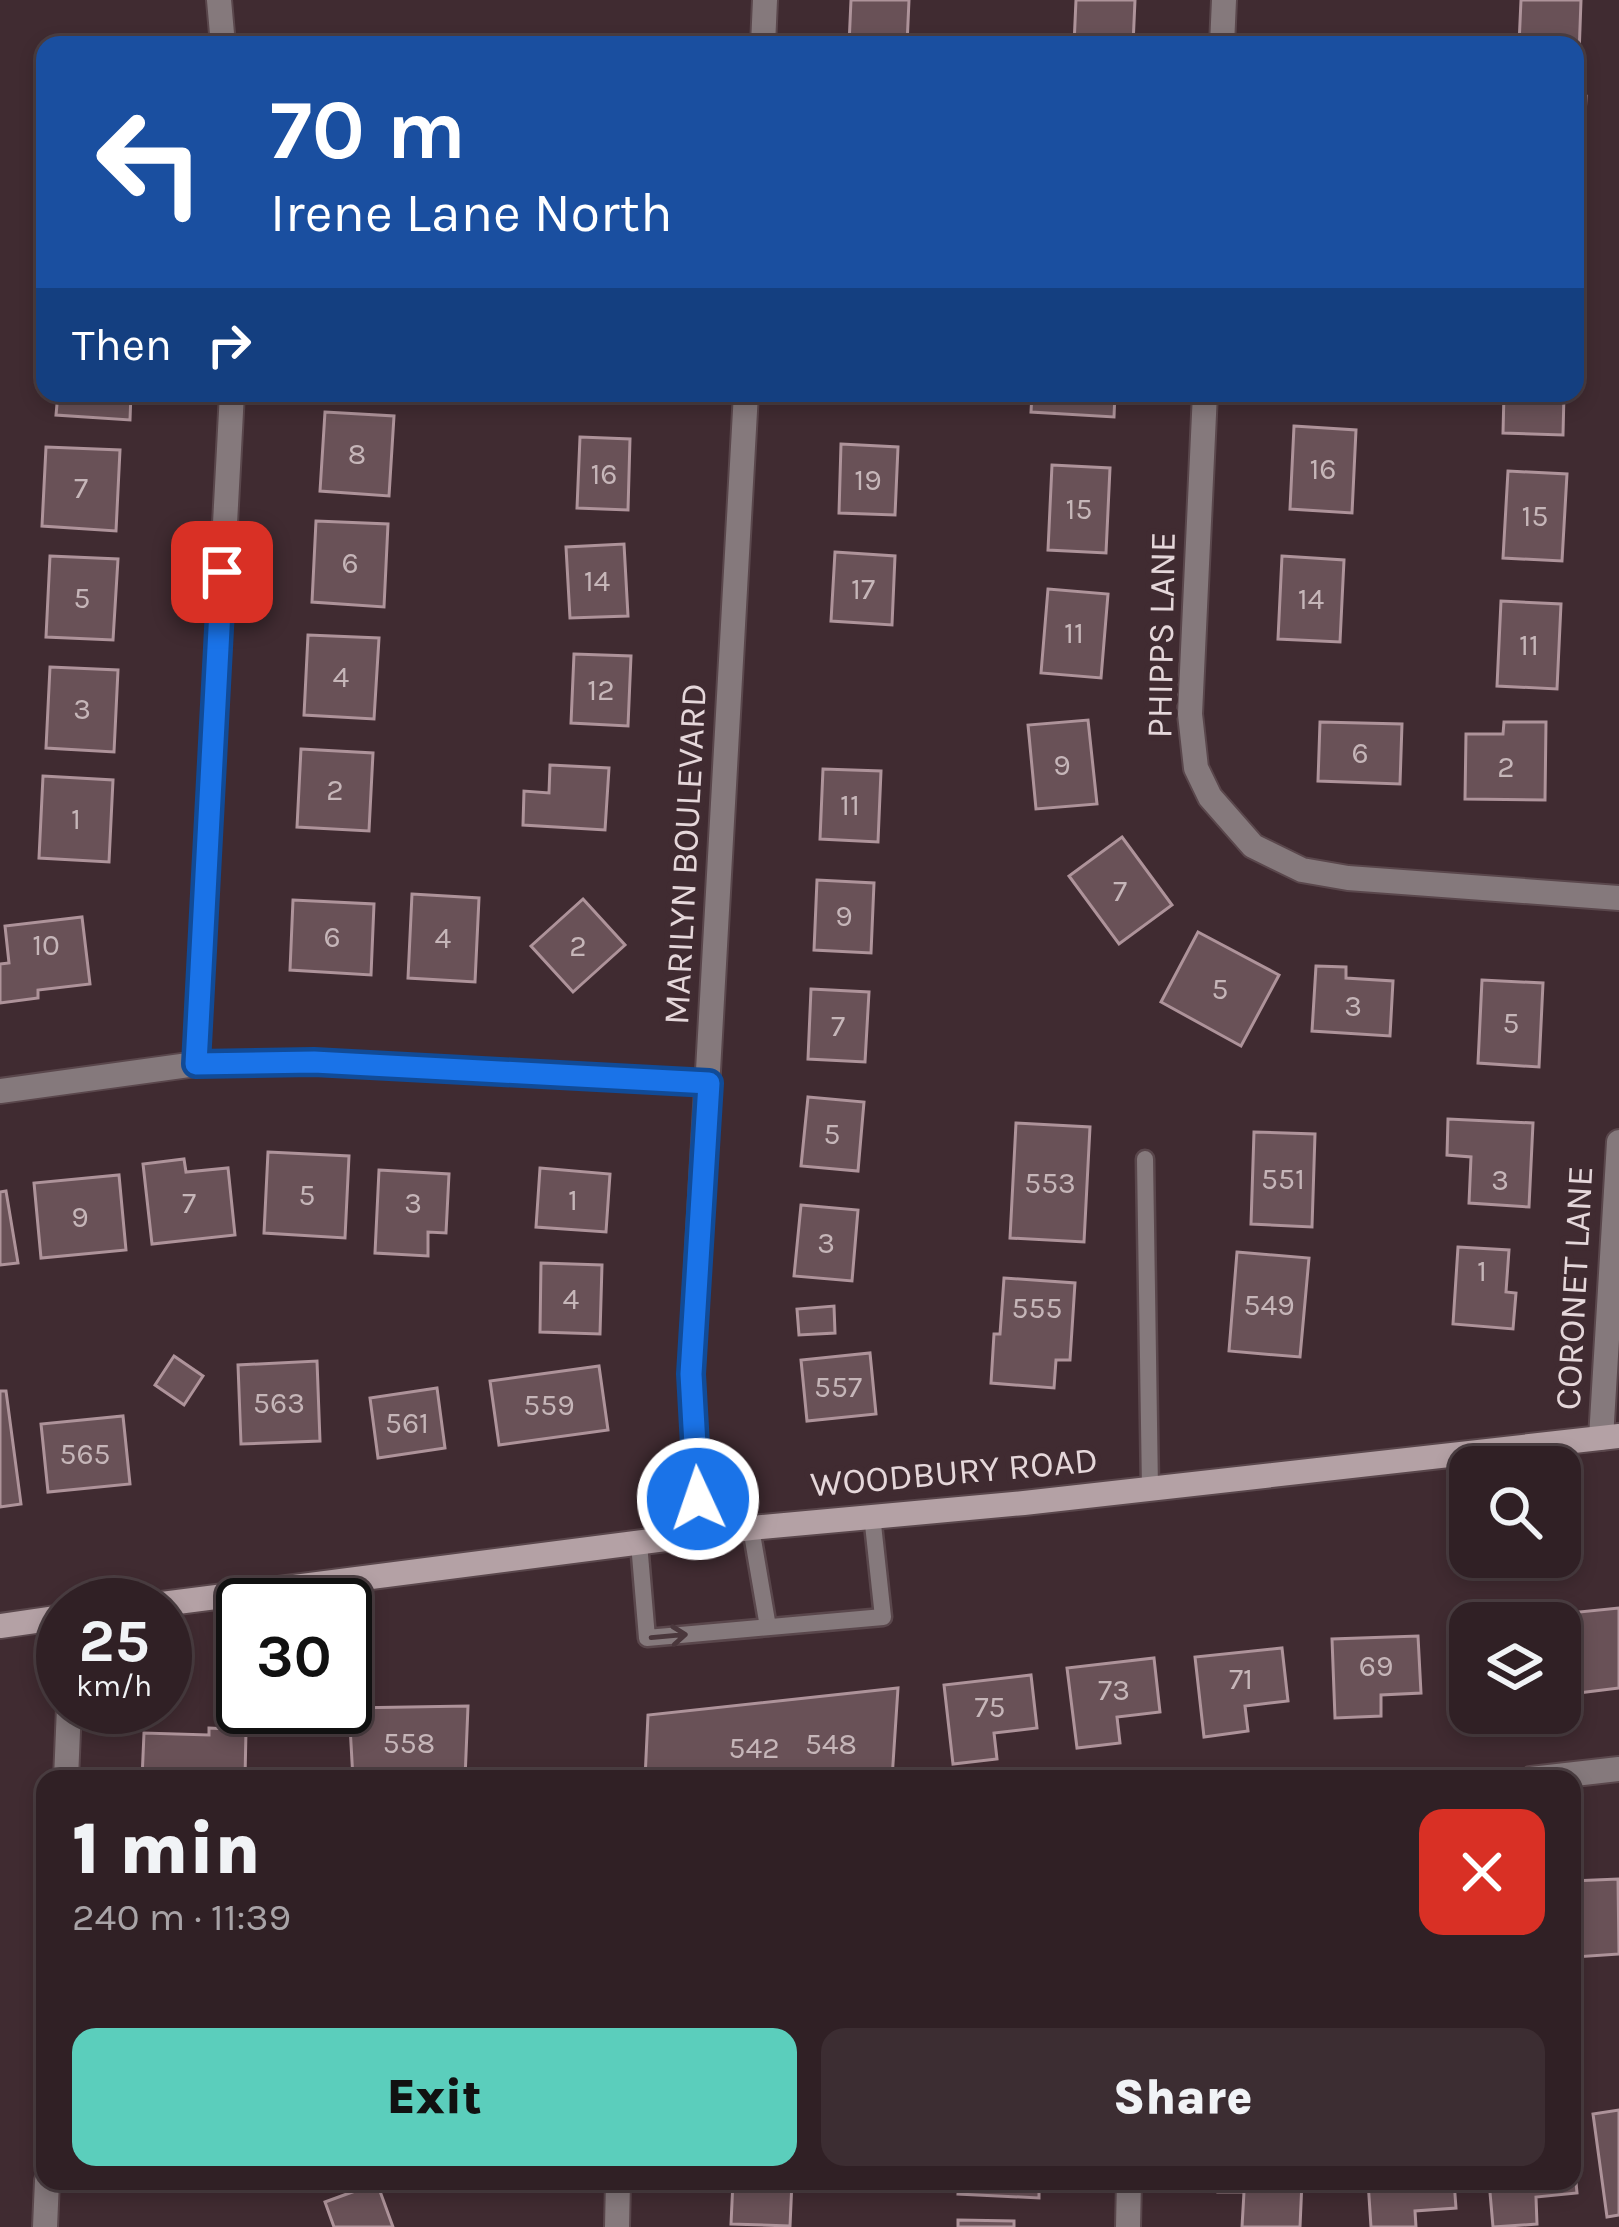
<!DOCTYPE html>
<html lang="en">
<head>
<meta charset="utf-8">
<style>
	:root { --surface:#302025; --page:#3c2d32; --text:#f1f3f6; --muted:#a8a3a7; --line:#4b3e42; --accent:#5bcebc }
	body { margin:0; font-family:Karla,sans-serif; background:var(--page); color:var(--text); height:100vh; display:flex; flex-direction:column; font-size:45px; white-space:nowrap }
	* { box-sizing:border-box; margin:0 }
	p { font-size:39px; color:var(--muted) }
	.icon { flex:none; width:66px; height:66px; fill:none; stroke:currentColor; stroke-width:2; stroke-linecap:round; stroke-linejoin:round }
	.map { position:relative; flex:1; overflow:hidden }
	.details { position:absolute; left:36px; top:1770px; width:1545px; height:420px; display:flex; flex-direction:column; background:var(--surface); border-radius:24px; box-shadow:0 6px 18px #0003,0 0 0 3px var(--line) }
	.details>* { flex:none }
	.hud { position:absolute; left:36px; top:36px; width:1548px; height:366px; border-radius:24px; box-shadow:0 6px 18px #0003,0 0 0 3px var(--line); background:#1a4fa0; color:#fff; overflow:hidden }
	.buttons { position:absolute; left:1449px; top:1446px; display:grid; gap:24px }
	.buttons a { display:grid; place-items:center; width:132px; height:132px; border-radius:24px; background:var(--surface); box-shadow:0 6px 18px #0003,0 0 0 3px var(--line); font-size:60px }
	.speed { position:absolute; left:36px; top:1578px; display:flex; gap:24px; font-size:60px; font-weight:700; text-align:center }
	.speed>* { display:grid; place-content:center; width:156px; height:156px; border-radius:50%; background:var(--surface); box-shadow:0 6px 18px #0003,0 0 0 3px var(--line); line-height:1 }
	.speed small { font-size:30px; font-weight:400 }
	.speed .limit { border:6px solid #111; border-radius:18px; background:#fff; color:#111 }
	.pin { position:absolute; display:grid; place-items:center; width:102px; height:102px; color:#fff; margin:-51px; border-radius:24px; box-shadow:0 6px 18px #0006 }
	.me { position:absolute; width:132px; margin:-66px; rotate:357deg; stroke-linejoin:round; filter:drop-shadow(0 0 9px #0008) }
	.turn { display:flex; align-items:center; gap:42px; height:252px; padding:0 36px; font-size:54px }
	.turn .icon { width:156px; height:156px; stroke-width:2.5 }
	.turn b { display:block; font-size:84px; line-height:102px }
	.then { display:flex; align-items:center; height:114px; padding:0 36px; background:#0003; gap:24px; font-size:45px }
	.round { display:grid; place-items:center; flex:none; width:126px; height:126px; border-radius:24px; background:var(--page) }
	.overview { display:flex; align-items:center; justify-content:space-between; height:204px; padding:0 36px }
	h1 { font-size:72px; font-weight:800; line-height:90px }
	.primary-button { display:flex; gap:24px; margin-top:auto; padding:24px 36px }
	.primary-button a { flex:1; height:138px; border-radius:24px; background:var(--accent); color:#111; font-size:48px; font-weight:800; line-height:138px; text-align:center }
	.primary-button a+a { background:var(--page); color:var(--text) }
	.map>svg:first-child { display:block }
</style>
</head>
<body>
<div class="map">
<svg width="1619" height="2227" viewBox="0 0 1619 2227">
	<rect width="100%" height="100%" fill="#402b31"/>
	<g fill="#695157" stroke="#ae939a" stroke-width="3">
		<path d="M851,0H909L907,45H849Z"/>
		<path d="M1076,0H1135L1133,45H1074Z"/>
		<path d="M1521,0H1581L1579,56H1575V45H1519Z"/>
		<path d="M1575,95L1586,96L1582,179L1575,178Z"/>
		<path d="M1575,219H1581L1578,306H1575Z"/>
		<path d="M58,393H131L130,420L56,415Z"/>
		<path d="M842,393H913V403L841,399Z"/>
		<path d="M1032,393H1115L1114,417L1031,412Z"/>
		<path d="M1504,393H1564L1563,435L1503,433Z"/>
		<path d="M325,412L394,416L389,496L320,491Z"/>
		<path d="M1294,426L1356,430L1352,513L1290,509Z"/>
		<path d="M580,437L630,439L628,510L577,508Z"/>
		<path d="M841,444L898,447L895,515L839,513Z"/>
		<path d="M46,447L120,450L116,531L42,526Z"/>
		<path d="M1052,465L1110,468L1106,553L1048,550Z"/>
		<path d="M1508,471L1567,474L1562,561L1503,558Z"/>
		<path d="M316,521L388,524L384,607L312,602Z"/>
		<path d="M624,544L628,616L570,618L566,547Z"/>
		<path d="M835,552L895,556L892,625L831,621Z"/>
		<path d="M50,556L118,559L113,640L46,637Z"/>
		<path d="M1282,556L1344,560L1340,642L1278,639Z"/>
		<path d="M1048,589L1108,594L1101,678L1041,673Z"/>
		<path d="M1501,601L1561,604L1557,689L1497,686Z"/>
		<path d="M308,635L379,638L374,719L304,715Z"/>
		<path d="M574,654L631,656L628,726L571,723Z"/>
		<path d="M50,667L118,670L114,752L46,748Z"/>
		<path d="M1088,720L1097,804L1036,809L1028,725Z"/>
		<path d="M1320,722L1402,724L1400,784L1318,781Z"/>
		<path d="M1504,722H1546L1545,800L1465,799L1466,734H1503Z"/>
		<path d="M301,749L373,753L369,831L297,827Z"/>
		<path d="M550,765L609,768L605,830L523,825L524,791L549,793Z"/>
		<path d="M823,769L881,771L878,842L820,839Z"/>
		<path d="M43,776L113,780L109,862L39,858Z"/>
		<path d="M1122,837L1172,905L1119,944L1069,876Z"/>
		<path d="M817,880L874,883L871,953L814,950Z"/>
		<path d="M412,894L479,898L475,982L408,978Z"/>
		<path d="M583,899L625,945L573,992L531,946Z"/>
		<path d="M293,900L374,904L371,975L290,970Z"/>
		<path d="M82,917L90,984L38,990V998L0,1003V964L9,963L5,926Z"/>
		<path d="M1198,932L1279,975L1241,1046L1161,1002Z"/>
		<path d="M1316,966L1346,967V978L1393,981L1390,1036L1312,1031Z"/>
		<path d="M1482,980L1543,983L1539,1067L1478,1063Z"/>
		<path d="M811,989L869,992L865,1062L808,1059Z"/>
		<path d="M808,1097L864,1102L858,1171L801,1166Z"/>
		<path d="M1448,1119L1533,1123L1529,1207L1469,1203L1471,1157L1447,1155Z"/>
		<path d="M1016,1123L1090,1127L1084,1242L1010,1238Z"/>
		<path d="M1254,1132L1315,1134L1312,1227L1251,1224Z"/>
		<path d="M268,1152L349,1156L345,1238L264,1233Z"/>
		<path d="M184,1159L186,1172L228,1168L235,1235L152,1244L143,1164Z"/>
		<path d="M540,1168L610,1174L606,1232L536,1227Z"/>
		<path d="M379,1170L449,1174L446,1233L428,1232V1256L375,1253Z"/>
		<path d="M119,1175L126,1250L41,1258L34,1183Z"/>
		<path d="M6,1191L18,1263L0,1265V1192Z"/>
		<path d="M801,1205L858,1210L852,1281L794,1276Z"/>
		<path d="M1458,1247L1509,1250L1506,1292L1516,1293L1513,1329L1453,1324Z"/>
		<path d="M1237,1252L1309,1258L1300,1357L1229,1351Z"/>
		<path d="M541,1263L602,1265L600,1334L540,1332Z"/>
		<path d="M1004,1278L1075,1283L1070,1360H1056L1054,1388L991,1383L994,1334H1000Z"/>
		<path d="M834,1306L835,1333L799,1335L797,1309Z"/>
		<path d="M870,1353L876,1414L807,1421L801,1360Z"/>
		<path d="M174,1356L203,1376L184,1405L155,1385Z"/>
		<path d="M317,1361L320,1441L241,1444L238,1365Z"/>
		<path d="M599,1366L608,1430L499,1445L490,1381Z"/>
		<path d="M437,1388L445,1448L378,1458L370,1398Z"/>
		<path d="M0,1391H6L21,1504L0,1507Z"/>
		<path d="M123,1416L130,1484L48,1492L41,1424Z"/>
		<path d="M1619,1608V1688L1578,1693L1569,1613Z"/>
		<path d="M1542,1617V1623H1470V1706L1459,1707L1454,1624Z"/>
		<path d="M1418,1636L1421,1693L1381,1695V1716L1335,1718L1332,1639Z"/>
		<path d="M1282,1648L1288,1701L1245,1706L1248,1731L1204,1737L1195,1657Z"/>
		<path d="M1154,1658L1160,1712L1117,1717L1120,1743L1077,1748L1067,1668Z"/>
		<path d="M1031,1675L1037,1728L994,1733L997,1759L953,1764L944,1685Z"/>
		<path d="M898,1688L892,1779H645L648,1715Z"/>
		<path d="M468,1706L465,1779H353L349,1708Z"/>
		<path d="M209,1728L246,1730L245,1779H142L144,1733L209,1735Z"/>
		<path d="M1618,1879L1619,1954L1575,1957L1572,1881Z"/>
		<path d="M1619,2110V2215L1607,2217L1593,2114Z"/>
		<path d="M1572,2140L1577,2193L1536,2197L1537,2224L1493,2227L1489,2181H1572Z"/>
		<path d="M733,2181H792L790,2226L731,2224Z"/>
		<path d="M959,2181H1039V2198L958,2194Z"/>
		<path d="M1219,2181H1302L1300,2227H1242L1244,2192H1218Z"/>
		<path d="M1368,2181H1454L1456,2208L1415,2211L1416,2227H1371Z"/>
		<path d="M377,2183L393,2227H334L325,2202Z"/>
		<path d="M958,2220L1014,2221V2227H958Z"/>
	</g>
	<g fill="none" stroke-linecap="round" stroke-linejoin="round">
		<g stroke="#5a474c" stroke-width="21">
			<g id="lane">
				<path d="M1145,1159L1150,1489"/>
				<path d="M751,1528L768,1627"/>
				<path d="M639,1543L647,1638L883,1617L872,1515"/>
			</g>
		</g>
		<g stroke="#5a474c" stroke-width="28">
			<g id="street">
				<path d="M219,0L223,45"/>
				<path d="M763,45L765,0"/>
				<path d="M1222,45L1224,0"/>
				<path d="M1205,393L1190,714L1196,768L1210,797L1253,846L1302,870L1348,878L1619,898"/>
				<path d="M196,1064L232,393"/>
				<path d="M0,1091L196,1064L314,1062L709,1083"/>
				<path d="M1601,1438L1619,1142"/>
				<path d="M700,1535L691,1374L746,393"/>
				<path d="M66,1779L69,1707"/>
				<path d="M1531,1779L1619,1769"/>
				<path d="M45,2227L47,2181"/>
				<path d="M617,2227L618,2181"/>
				<path d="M1128,2227L1129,2181"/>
			</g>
		</g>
		<g stroke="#5a474c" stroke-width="28">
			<g id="secondary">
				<path d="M154,1605L751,1528L1024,1503L1619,1436"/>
				<path d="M0,1626L63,1617"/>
			</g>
		</g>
		<use href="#lane" stroke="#85797c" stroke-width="16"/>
		<use href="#street" stroke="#85797c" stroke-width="24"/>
		<use href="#secondary" stroke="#b4a1a5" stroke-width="24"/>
	</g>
	<defs><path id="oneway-shaft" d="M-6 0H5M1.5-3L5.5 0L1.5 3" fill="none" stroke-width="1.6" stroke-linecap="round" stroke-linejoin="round" transform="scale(3)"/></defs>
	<use stroke="#4a373c" href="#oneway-shaft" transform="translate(669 1636) rotate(-5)"/>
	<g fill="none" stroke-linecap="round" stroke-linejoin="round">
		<g stroke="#114b97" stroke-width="30">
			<path id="route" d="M222,572L196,1064L314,1062L709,1083L691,1374L698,1499"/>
		</g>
		<use href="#route" stroke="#1a73e8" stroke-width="21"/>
	</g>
	<g text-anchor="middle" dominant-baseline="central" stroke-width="12" stroke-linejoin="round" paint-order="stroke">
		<g font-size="30" fill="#c6b6b9">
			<text x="357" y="454">8</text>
			<text x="1323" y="469">16</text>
			<text x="604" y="474">16</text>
			<text x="868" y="480">19</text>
			<text x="81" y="488">7</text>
			<text x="1079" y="509">15</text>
			<text x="1535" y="516">15</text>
			<text x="350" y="563">6</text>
			<text x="597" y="581">14</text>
			<text x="863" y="589">17</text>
			<text x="82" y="598">5</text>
			<text x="1311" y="599">14</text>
			<text x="1074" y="633">11</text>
			<text x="1529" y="645">11</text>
			<text x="341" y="677">4</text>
			<text x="601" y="690">12</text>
			<text x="82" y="709">3</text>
			<text x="1360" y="753">6</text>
			<text x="1062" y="765">9</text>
			<text x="1506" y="767">2</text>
			<text x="335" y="790">2</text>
			<text x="850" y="805">11</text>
			<text x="76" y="819">1</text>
			<text x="1120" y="891">7</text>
			<text x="844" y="916">9</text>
			<text x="332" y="937">6</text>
			<text x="443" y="938">4</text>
			<text x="46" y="945">10</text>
			<text x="578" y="946">2</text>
			<text x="1220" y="989">5</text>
			<text x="1353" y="1006">3</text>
			<text x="1511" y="1023">5</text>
			<text x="838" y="1026">7</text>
			<text x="832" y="1134">5</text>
			<text x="1283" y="1179">551</text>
			<text x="1500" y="1180">3</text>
			<text x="1050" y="1183">553</text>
			<text x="307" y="1195">5</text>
			<text x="573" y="1200">1</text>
			<text x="189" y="1203">7</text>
			<text x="413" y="1203">3</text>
			<text x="80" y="1217">9</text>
			<text x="826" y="1243">3</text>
			<text x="1482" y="1271">1</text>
			<text x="571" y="1299">4</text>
			<text x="1269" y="1305">549</text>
			<text x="1037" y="1308">555</text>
			<text x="838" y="1387">557</text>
			<text x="279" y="1403">563</text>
			<text x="549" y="1405">559</text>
			<text x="407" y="1423">561</text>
			<text x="85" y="1454">565</text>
			<text x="1376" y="1666">69</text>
			<text x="1241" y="1679">71</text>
			<text x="1114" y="1690">73</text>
			<text x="990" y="1707">75</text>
			<text x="409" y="1743">558</text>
			<text x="831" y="1744">548</text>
			<text x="754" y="1748">542</text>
		</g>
		<g font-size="36" fill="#e5d7da" stroke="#402b31">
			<text transform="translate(1161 635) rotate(-89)">PHIPPS LANE</text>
			<text transform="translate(685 854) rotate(-87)">MARILYN BOULEVARD</text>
			<text transform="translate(1574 1288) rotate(-87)">CORONET LANE</text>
			<text transform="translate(954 1472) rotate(-5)">WOODBURY ROAD</text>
		</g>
	</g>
</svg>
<div class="buttons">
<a><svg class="icon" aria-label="search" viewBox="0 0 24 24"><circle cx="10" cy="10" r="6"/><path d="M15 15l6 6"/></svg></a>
<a><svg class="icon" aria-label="layers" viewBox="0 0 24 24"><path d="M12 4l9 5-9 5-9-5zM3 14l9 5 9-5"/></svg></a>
</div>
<div class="speed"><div>25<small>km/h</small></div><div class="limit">30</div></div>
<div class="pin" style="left:222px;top:572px;background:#d93025"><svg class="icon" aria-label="arrive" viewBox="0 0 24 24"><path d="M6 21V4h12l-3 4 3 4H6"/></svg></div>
<svg class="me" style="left:698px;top:1499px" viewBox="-20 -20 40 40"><circle r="17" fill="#1a73e8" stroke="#fff" stroke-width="3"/><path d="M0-11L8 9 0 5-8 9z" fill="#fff"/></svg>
<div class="hud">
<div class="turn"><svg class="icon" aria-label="left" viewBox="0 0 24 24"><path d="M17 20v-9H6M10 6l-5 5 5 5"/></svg><div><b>70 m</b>Irene Lane North</div></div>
<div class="then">Then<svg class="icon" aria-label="right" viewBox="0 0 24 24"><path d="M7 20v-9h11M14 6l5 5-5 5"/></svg></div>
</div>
<section class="details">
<div class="overview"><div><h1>1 min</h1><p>240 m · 11:39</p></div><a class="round" style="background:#d93025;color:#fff"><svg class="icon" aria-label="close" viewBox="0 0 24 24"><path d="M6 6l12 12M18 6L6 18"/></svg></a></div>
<div class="primary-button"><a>Exit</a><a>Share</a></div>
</section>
</div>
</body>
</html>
